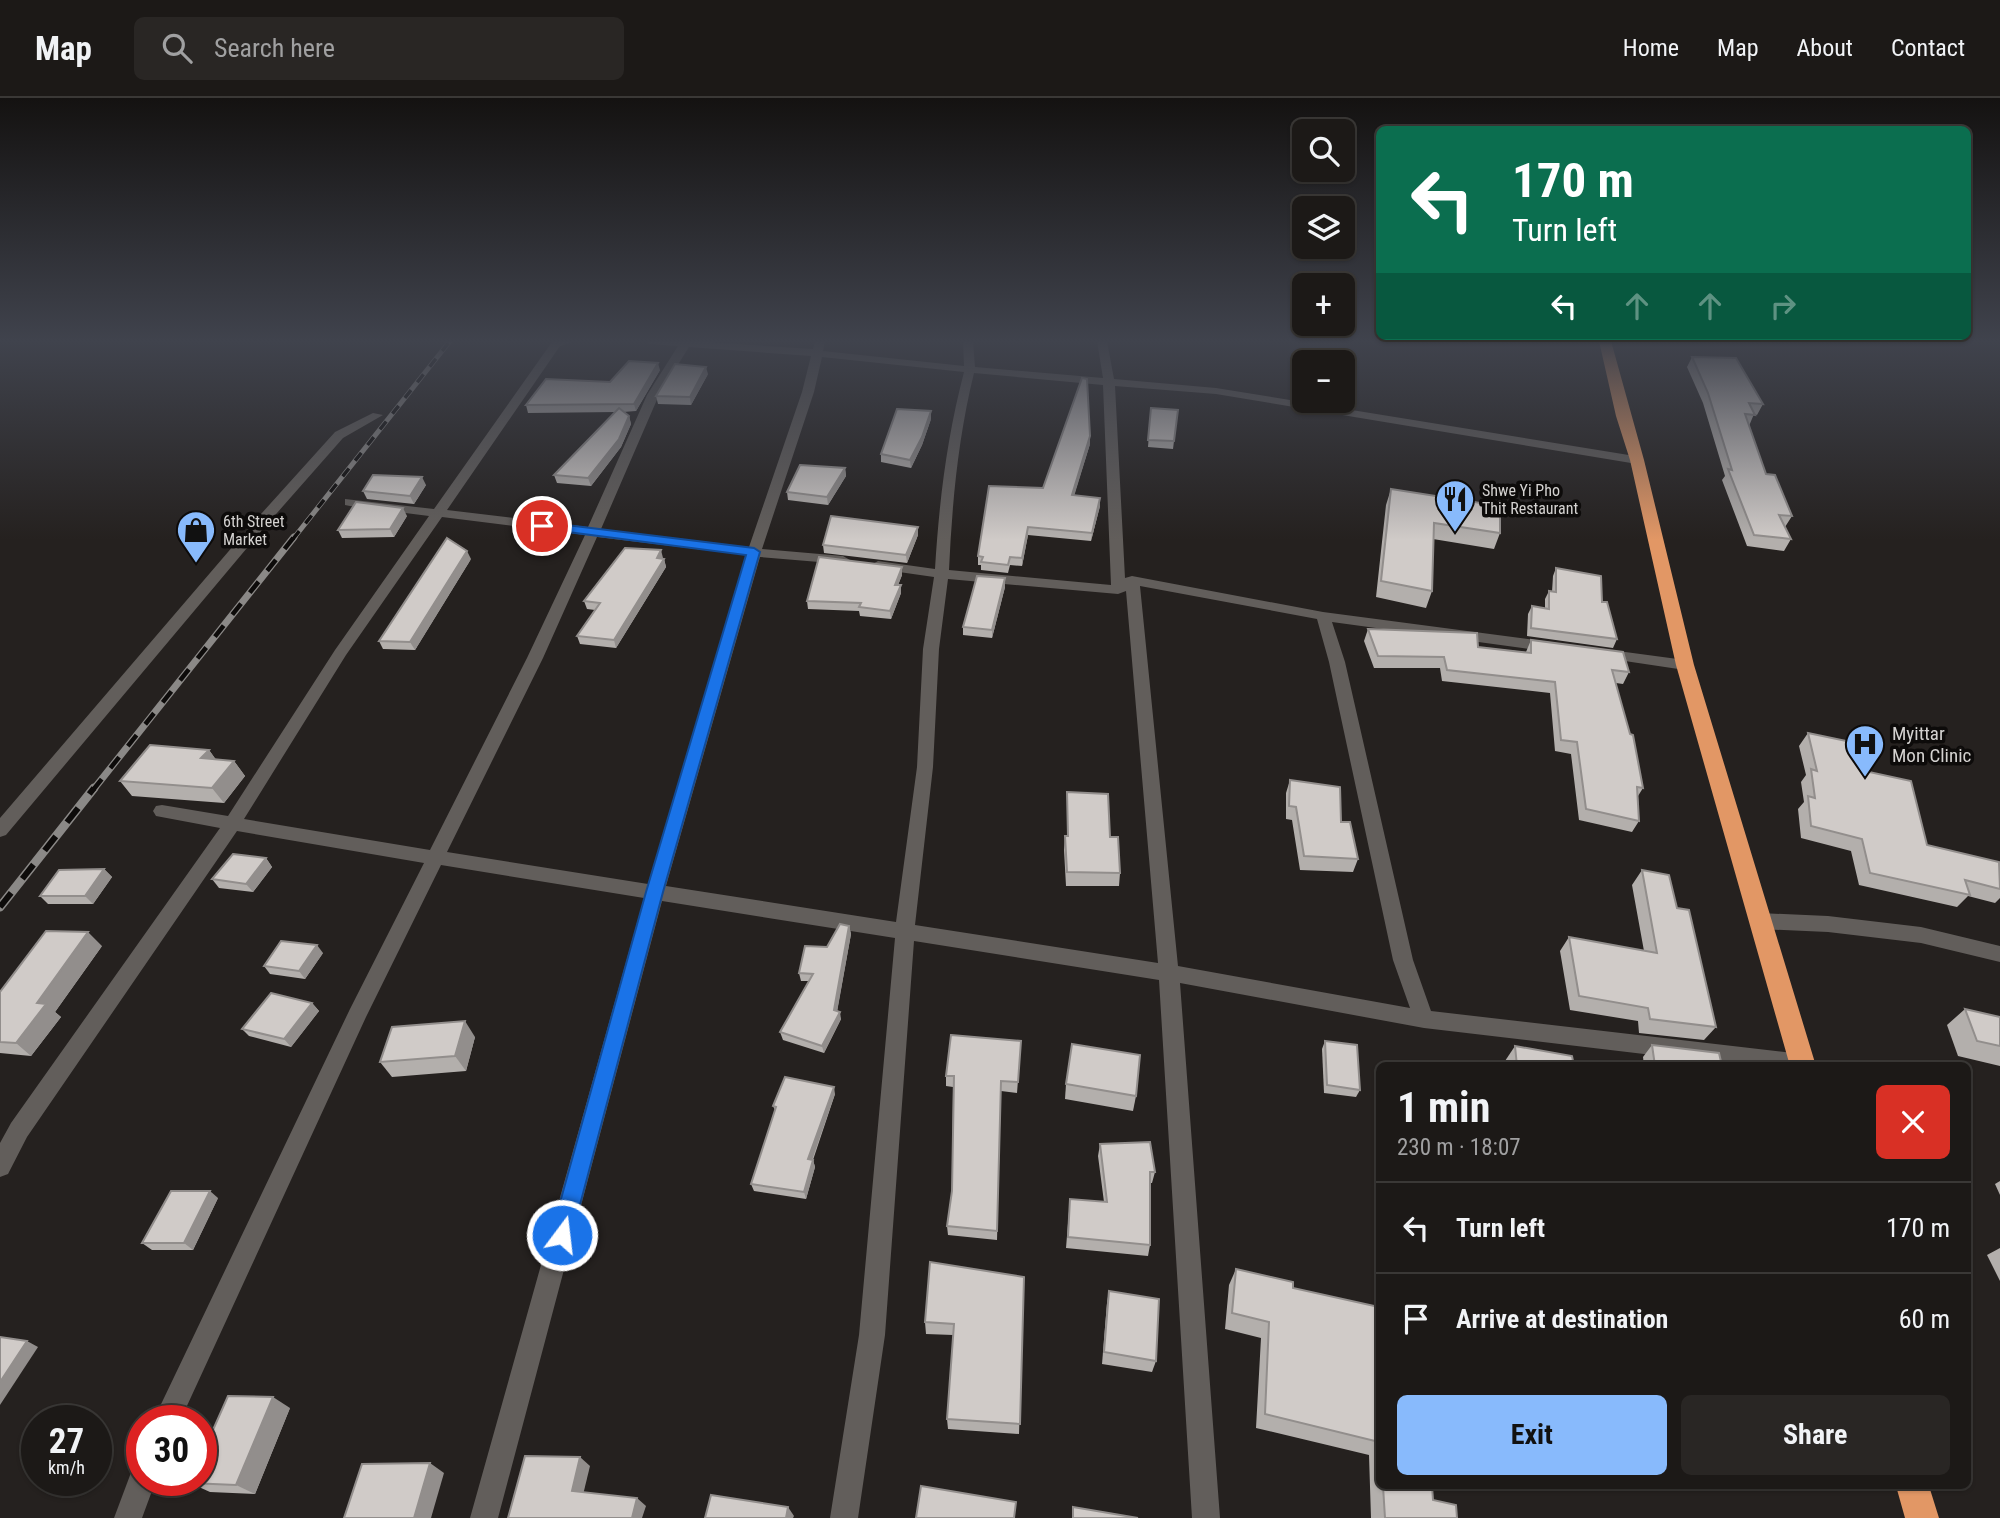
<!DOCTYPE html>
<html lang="en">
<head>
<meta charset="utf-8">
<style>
	:root { --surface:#1c1917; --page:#292624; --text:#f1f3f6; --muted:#a0a0a1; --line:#3a3836; --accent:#88bafc }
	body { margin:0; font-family:"Roboto Condensed",sans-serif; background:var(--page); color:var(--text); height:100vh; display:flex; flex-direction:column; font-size:26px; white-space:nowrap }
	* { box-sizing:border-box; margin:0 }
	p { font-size:23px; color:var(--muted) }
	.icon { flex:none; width:38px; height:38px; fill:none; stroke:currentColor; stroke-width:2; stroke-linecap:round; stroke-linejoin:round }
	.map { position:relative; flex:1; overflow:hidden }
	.panel { position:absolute; left:1376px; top:964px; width:595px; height:427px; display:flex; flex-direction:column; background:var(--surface); border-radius:10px; box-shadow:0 2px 5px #0004,0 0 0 2px var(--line) }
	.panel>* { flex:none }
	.guide { position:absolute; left:1376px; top:28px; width:595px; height:214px; border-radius:10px; box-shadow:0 2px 5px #0004,0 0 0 2px var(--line); background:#0b6e4f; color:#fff; overflow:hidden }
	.controls { position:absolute; left:1292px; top:21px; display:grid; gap:14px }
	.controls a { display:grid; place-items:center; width:63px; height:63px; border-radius:10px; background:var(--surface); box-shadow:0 2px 5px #0004,0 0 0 2px var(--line); font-size:35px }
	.speed { position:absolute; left:21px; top:1307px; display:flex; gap:14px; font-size:35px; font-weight:700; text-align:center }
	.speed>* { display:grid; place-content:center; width:91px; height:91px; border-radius:50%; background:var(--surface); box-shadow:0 2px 5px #0004,0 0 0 2px var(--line); line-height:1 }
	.speed small { font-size:18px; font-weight:400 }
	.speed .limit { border:10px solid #d22; background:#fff; color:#111 }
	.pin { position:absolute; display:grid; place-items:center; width:60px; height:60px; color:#fff; margin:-30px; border:4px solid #fff; border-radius:50%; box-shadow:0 2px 7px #0007 }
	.me { position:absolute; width:77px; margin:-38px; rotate:15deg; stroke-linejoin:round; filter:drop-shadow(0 0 5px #0008) }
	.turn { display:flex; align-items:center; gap:24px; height:147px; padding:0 21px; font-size:32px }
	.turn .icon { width:91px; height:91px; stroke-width:2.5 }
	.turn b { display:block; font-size:49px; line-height:60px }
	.lanes { display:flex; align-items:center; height:66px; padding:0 21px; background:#0003; justify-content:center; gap:35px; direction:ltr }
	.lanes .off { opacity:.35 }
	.round { display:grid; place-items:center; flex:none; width:74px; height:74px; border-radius:10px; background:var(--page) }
	.overview { display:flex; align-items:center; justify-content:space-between; height:119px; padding:0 21px }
	h1 { font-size:42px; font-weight:700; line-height:52px }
	.primary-button { display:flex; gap:14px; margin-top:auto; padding:14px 21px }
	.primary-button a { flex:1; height:80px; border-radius:10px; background:var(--accent); color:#111; font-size:28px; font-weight:700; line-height:80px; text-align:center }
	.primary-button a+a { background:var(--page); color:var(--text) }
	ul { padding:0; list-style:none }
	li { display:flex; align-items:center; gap:21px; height:91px; padding:0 21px; border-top:2px solid var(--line) }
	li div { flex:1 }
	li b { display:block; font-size:26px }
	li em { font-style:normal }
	header { display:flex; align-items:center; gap:42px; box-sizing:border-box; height:98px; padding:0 35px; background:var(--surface); border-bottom:2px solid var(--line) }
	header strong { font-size:33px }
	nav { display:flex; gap:38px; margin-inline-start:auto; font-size:24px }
	.search { width:490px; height:63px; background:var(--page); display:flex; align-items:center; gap:18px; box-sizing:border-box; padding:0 24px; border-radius:10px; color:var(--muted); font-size:26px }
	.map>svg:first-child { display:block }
</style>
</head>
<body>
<header>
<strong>Map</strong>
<div class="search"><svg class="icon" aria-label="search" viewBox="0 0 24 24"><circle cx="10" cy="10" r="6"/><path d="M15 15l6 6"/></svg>Search here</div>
<nav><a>Home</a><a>Map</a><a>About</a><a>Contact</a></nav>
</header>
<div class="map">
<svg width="2000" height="1420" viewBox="0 0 2000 1420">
	<rect width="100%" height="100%" fill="#25211f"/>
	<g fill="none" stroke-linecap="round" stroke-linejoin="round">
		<g fill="#625e5b" fill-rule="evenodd">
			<path d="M575,243L560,248L447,412L588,429L647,297L678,248L650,246L645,243H692L813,251L815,243H825L823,253L964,268L963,243H973L975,269L1103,280L1097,243H1107L1114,281L1216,290L1641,359V365L1637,366L1216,296L1115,288L1125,480L1132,478L1323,514L1551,544L1559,549L1551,554L1332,524L1345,564L1413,862L1431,913L1802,956L1810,958L1811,968H1745L1424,930L1180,885L1220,1420H1192L1159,882L914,843L885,1237L858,1420H830L859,1237L895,840L662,803L498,1420H470L644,800L441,767L366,919L180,1323H153L350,911L424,765L237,733L27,1039L8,1076L0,1079V1045L11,1025L220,730L156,718L153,713L156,708L162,707L228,718L335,552L429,418L350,408L345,407V401L434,411L552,244ZM689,249L811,258L802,294L749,449L601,431L659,297ZM822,259L964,274C947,339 939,404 935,471L878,463L871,467L878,471L934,479L923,551L917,669L896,824L666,788L760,459L843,466L850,462L843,458L762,451L814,294ZM974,275L1103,287L1111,487L949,472C952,406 958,340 974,275ZM442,419L585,437L527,560L430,752L244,721L346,557ZM597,439L746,457L648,786L447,754L543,560ZM948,481L1118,496L1126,493L1158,865L915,827L933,669L939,551ZM1140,488L1317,521L1329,564L1393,862L1410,910L1178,868Z"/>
			<path d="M373,315L383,317L343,340L262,432L6,737L0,739V720L252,426L335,334Z"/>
			<path d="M1603,551L1685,562L1693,567L1685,572L1598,559L1595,556Z"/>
			<path d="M1760,815L1828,818L1921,829L2000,848V864L1921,845L1828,834L1760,831L1753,828L1750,823L1753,818Z"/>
			<path d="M142,1368V1382H156L142,1420H114L132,1372Z"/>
		</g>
		<g fill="#e29765" fill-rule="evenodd">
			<path d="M1599,243H1611L1644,362L1694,567L1816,968H1790L1676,567L1630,362L1616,318Z"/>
			<path d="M1896,1388H1929L1939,1420H1905Z"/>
		</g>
		<g stroke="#8b8987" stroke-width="5">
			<path id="rail-far2" d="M293,441L450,243"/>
		</g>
		<g stroke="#8b8987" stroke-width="7">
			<path id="rail-far1" d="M93,692L294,439"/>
		</g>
		<g stroke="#8b8987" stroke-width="9">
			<path id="rail" d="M0,809L94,690"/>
		</g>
		<use href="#rail-far2" stroke="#0d0b0a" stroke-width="3.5" stroke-dasharray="10" stroke-linecap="butt"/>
		<use href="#rail-far1" stroke="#0d0b0a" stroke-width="4.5" stroke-dasharray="14" stroke-linecap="butt"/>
		<use href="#rail" stroke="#0d0b0a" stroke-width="6" stroke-dasharray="18" stroke-linecap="butt"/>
	</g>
	<g fill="#b3afac">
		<path d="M1692,259L1763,306L1757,317L1754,316L1749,328L1766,376L1792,418L1785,429L1791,441L1784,453L1747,448L1722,382L1725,378L1703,305L1687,269Z"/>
		<path d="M660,272L636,313L623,314L629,318L631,326L621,349L591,388L557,385L554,377L616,314L528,315L526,307Z"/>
		<path d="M708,276L691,307L658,306L656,298Z"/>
		<path d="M1151,310L1178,312L1173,351L1148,349Z"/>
		<path d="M931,321L922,347L911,370L881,364V356Z"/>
		<path d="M1090,346L1074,397L1100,408L1091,443L1028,437L1022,468L1010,467L1008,475L981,472V467H978V458L1043,390Z"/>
		<path d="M845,370L846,378L828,407L788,402L787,394Z"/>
		<path d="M426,387L414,406L367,401L363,393Z"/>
		<path d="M1391,391L1500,435L1494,451L1433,441L1432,493L1426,510L1376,499L1386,407Z"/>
		<path d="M407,418L394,439L342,440L338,432Z"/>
		<path d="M918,437L907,465L824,455L823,447Z"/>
		<path d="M663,460L664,461L666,469L616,550L580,546L577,538L595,512L587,511L584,503Z"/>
		<path d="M471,461L415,552L383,551L379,543Z"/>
		<path d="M902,469V477L898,487L901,495L891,521L860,518L859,513L808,511L807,503Z"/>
		<path d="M1556,470L1602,504L1617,541L1613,550L1527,538L1528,516L1532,508L1545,511V501L1549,493L1552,494L1553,478Z"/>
		<path d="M1005,480V489L992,540L963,537V529Z"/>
		<path d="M1368,531L1478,549L1526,554L1531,542L1629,574L1623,586L1616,585L1643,690L1638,698L1639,723L1632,734L1579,722L1571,656L1555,653L1550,595L1442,583L1440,570H1374L1364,543Z"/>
		<path d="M1808,635L1869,674L1927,747L2000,766V800L1995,805L1968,798L1957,809L1859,787L1851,753L1801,740L1798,711L1804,704L1801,684L1806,677L1799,648Z"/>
		<path d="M209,652L216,662L234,663L245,678L224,705L132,698L120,683Z"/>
		<path d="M1290,682L1358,761L1353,774L1300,772L1292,722L1286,721V695Z"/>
		<path d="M1067,694L1110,739L1120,775L1119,788H1066L1064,752L1065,738H1067Z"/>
		<path d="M266,760L272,769L253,794L219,790L212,781Z"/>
		<path d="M104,771L112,779L93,806H48L40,798Z"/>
		<path d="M1642,772L1677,810L1716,929L1704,942L1639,935L1638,923L1570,912L1560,853L1569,839L1644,853L1632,787Z"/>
		<path d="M849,828L851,836L837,913L841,921L824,955L783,942L780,934L809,883H801L799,875Z"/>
		<path d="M102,848L55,914L61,919L31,958L0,955V894Z"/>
		<path d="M323,855L305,881L270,876L264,868Z"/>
		<path d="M312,905L319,913L291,949L249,938L242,931Z"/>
		<path d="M1965,911L2000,919V968L1958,958L1947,927Z"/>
		<path d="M475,939L466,973L392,979L380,964Z"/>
		<path d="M1021,943L1017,995L1001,993L997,1142L948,1137L947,1128L952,1093L953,989L946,988V978Z"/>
		<path d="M1325,943L1360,992L1356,999L1324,995L1322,951Z"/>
		<path d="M1652,947L1722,968H1644L1643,959Z"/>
		<path d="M1515,948L1574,968H1506L1505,963Z"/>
		<path d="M1066,986L1136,998L1133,1013L1065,1001Z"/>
		<path d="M835,996L813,1062L815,1069L806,1101L754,1093L751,1086L775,1012L773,1008Z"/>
		<path d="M1100,1046L1155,1074L1152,1085H1150V1147L1148,1158L1066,1150L1070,1101L1104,1104L1098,1058Z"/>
		<path d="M2000,1083V1097L1995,1086Z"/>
		<path d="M218,1100L193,1152H152L142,1145Z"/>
		<path d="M2000,1150V1183L1987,1157Z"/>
		<path d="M1236,1171L1293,1190L1379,1209V1388H1432L1433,1402L1457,1420H1371L1369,1357L1256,1330L1261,1240L1225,1231L1229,1187Z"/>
		<path d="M1024,1179L1019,1336L948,1331L947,1321L953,1237L926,1236L925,1224Z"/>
		<path d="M1109,1193L1156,1263L1152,1274L1102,1266L1107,1205Z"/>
		<path d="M290,1310L255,1396L210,1394L190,1385Z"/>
	</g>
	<g fill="#928e8c">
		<path d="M658,265L660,272L636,313L634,306Z"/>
		<path d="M706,269L708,276L691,307L690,299Z"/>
		<path d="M931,313V321L922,347L911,370L910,362Z"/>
		<path d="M629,318L631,326L621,349L591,388L588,380Z"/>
		<path d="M1090,338V346L1072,405V397Z"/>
		<path d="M845,370L846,378L828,407L827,399Z"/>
		<path d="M422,379L426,387L414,406L410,398Z"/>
		<path d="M1100,400V408L1091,443L1092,435Z"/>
		<path d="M403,410L407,418L394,439L390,431Z"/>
		<path d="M918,429V437L907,465L906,457Z"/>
		<path d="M1028,429V437L1022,468V460Z"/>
		<path d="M661,452L663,460H657Z"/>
		<path d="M467,453L471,461L415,552L410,544Z"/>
		<path d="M664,461L666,469L616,550L614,542Z"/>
		<path d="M902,469V477L895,495V487Z"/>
		<path d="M1005,480V489L992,540V532Z"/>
		<path d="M901,487V495L891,521L890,513Z"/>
		<path d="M209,652L220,667L201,660Z"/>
		<path d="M234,663L245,678L224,705L212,690Z"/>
		<path d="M266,760L272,769L253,794L246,786Z"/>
		<path d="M104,771L112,779L93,806L85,798Z"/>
		<path d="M849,828L851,836L836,920L834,912Z"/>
		<path d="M88,834L102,848L55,914L61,919L31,958L16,945L37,905Z"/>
		<path d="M317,847L323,855L305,881L299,873Z"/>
		<path d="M312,905L319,913L291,949L284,941Z"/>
		<path d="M840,914L841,921L824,955L822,948Z"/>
		<path d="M465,923L475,939L466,973L455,958Z"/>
		<path d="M834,989L835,996L810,1068L808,1061Z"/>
		<path d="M813,1062L815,1069L806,1101L804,1094Z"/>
		<path d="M210,1093L218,1100L193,1152L184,1145Z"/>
		<path d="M27,1243L38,1249L0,1307V1284Z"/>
		<path d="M273,1299L290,1310L255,1396L236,1387Z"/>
		<path d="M580,1359L590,1368L582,1401L572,1393Z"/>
		<path d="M430,1365L444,1375L431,1420H414Z"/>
		<path d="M637,1400L646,1408L642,1420H632Z"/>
		<path d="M788,1409L794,1418L793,1420H786Z"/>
	</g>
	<g fill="#d0cbc8" stroke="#928e8c" stroke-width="2">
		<path d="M1692,259L1736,260L1763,306L1749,305L1755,317L1745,316L1766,376L1775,377L1792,418L1779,417L1791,441L1754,437L1728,371L1732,372L1708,295Z"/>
		<path d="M629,263L658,265L634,306L526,307L546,281L610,284Z"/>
		<path d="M675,266L706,269L690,299L656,298Z"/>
		<path d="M1082,280L1087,281L1090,338L1072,397L1100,400L1092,435L1028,429L1022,460L1010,459L1008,467L981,464L983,459L978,458L989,388L1043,390Z"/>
		<path d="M619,310L629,318L619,341L588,380L554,377Z"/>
		<path d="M1151,310L1178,312L1174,343L1148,342Z"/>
		<path d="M897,311L931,313L922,339L910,362L881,356Z"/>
		<path d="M800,367L845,370L827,399L787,394Z"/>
		<path d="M373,377L422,379L410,398L363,393Z"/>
		<path d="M1391,391L1500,408V435L1434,425L1432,493L1381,483Z"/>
		<path d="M356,404L403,410L390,431L338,432Z"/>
		<path d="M831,418L918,429L906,457L823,447Z"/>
		<path d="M447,440L467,453L410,544L379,543Z"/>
		<path d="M625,450L661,452L657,460L664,461L614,542L577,538L600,505L584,503Z"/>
		<path d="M819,459L902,469L895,487H901L890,513L859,509L861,505L807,503Z"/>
		<path d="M1556,470L1601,478L1602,504H1607L1617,541L1531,530L1532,508L1549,511V493L1556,494Z"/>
		<path d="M977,478L1005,480L992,532L963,529Z"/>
		<path d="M1368,531L1477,535L1478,549L1531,555V542L1623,554L1629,574L1612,572L1630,636L1633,637L1643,690L1637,689L1639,723L1586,711L1577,644L1561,642L1555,584L1447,572L1444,559L1378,558Z"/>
		<path d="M1808,635L1861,646L1869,674L1911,683L1927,747L1999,764L2000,791L1965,782L1970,797L1870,775L1862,741L1811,728L1808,698L1815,700L1811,671L1817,673Z"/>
		<path d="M150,647L209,652L201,660L234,663L212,690L120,683Z"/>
		<path d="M1290,682L1340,689L1341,724H1350L1358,761L1304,758L1296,709L1289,708Z"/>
		<path d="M1067,694L1108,696L1110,739H1118L1120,775L1067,774L1065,738H1068Z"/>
		<path d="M233,756L266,760L246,786L212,781Z"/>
		<path d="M104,771L85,798H40L59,772Z"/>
		<path d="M1642,772L1669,777L1677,810L1689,812L1716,929L1650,921L1648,910L1579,898L1569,839L1657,855Z"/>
		<path d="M840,826L849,828L834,912L840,914L822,948L780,934L813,876L799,875L805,848L827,849Z"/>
		<path d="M46,833L88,834L37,905L46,906L16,945L0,944V894Z"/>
		<path d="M281,843L317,847L299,873L264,868Z"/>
		<path d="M271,895L312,905L284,941L242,931Z"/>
		<path d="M1965,911L2000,919V948L1977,943Z"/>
		<path d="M465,923L455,958L380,964L392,929Z"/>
		<path d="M951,937L1021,943L1018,984L1001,983L997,1133L947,1128L952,1093L954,978H946Z"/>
		<path d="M1325,943L1357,947L1360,992L1327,987Z"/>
		<path d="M1072,946L1140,957L1136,998L1066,986Z"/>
		<path d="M1652,947L1719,955L1722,968H1655Z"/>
		<path d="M1515,948L1572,958L1574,968H1517Z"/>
		<path d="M785,979L834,989L808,1061L813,1062L804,1094L751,1086L776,1009L773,1008Z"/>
		<path d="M1150,1044L1155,1074H1150V1147L1068,1139L1070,1101L1107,1104L1100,1046Z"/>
		<path d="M171,1093H210L184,1145H142Z"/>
		<path d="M930,1164L1024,1179L1020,1326L947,1321L954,1226L925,1224Z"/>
		<path d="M1236,1171L1293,1184V1190L1379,1209V1344L1265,1316L1269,1224L1232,1215Z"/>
		<path d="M1109,1193L1159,1201L1156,1263L1104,1254Z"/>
		<path d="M0,1239L27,1243L0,1284Z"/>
		<path d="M228,1298L273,1299L236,1387L190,1385L191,1382H201V1359Z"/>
		<path d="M525,1358L580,1359L572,1393L637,1400L632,1420H508Z"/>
		<path d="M430,1365L414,1420H344L362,1366Z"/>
		<path d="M921,1388L1016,1404L1014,1420H916Z"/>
		<path d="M1383,1388H1432L1433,1402L1456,1407L1457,1420H1385Z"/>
		<path d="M711,1397L788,1409L786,1420H705Z"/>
		<path d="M1073,1409L1138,1420H1073Z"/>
	</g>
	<linearGradient id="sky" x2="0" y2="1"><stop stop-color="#141211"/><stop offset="0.55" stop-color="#40434d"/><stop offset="1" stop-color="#40434d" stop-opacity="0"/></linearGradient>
	<rect width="2000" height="442" fill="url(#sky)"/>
	<path fill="#1a73e8" stroke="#114b97" stroke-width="2" d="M542,424L754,450L760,454L663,794L572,1137L569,1145L562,1148L554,1145L551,1137L646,794L746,457L537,430V425Z"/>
	<defs>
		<g id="restaurant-pin" transform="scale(2.0125)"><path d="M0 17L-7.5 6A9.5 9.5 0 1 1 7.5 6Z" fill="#88bafc" stroke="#0d0b0a"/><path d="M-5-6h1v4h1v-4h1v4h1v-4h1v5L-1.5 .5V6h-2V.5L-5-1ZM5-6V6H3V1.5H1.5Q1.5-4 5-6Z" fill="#111"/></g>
		<g id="shop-pin" transform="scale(2.0125)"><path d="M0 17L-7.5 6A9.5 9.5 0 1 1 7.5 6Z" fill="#88bafc" stroke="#0d0b0a"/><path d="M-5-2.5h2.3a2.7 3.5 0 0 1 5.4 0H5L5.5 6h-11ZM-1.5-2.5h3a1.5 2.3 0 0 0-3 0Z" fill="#111"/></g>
		<g id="hospital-pin" transform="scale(2.0125)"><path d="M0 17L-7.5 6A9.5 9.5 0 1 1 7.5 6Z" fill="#88bafc" stroke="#0d0b0a"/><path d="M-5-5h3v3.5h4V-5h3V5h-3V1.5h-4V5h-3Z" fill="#111"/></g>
	</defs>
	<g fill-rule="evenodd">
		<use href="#restaurant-pin" x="1455" y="401"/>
		<use href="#shop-pin" x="196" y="432"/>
		<use href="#hospital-pin" x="1865" y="646"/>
	</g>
	<g text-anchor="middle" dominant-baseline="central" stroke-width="7" stroke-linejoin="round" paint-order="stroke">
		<g font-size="16" fill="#d4d2d0" stroke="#0d0b0a" text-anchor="start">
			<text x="1482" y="392">Shwe Yi Pho<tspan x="1482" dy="18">Thit Restaurant</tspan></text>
			<text x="223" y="423">6th Street<tspan x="223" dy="18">Market</tspan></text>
		</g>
		<g font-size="19" fill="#d4d2d0" stroke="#0d0b0a" text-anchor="start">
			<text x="1892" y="635">Myittar<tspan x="1892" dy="22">Mon Clinic</tspan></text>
		</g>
	</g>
</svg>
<div class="controls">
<a><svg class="icon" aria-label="search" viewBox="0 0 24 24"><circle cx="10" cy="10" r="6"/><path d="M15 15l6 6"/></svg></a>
<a><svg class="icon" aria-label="layers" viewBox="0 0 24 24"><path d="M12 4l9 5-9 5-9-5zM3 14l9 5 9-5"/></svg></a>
<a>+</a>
<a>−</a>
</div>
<div class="speed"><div>27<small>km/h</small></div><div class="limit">30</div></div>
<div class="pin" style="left:542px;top:428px;background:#d93025"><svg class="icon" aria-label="arrive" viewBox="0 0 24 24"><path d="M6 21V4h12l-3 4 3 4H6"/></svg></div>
<svg class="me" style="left:562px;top:1137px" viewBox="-20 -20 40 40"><circle r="17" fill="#1a73e8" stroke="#fff" stroke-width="3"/><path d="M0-11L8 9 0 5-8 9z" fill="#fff"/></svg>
<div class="guide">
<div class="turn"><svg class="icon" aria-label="left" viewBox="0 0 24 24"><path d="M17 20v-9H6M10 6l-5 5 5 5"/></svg><div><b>170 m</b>Turn left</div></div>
<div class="lanes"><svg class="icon" aria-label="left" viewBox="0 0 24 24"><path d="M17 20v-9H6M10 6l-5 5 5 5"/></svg><svg class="icon off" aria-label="ahead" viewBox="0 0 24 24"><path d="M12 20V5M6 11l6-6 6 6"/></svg><svg class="icon off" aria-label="ahead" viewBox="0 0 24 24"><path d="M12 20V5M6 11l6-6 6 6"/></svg><svg class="icon off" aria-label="right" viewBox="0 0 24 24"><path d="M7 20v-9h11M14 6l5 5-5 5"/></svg></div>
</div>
<section class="panel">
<div class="overview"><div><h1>1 min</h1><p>230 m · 18:07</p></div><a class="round" style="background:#d93025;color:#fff"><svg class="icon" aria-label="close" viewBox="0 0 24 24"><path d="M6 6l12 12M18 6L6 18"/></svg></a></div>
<ul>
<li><svg class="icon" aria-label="left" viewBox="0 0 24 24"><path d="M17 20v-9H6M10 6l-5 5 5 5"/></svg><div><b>Turn left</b></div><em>170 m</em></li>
<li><svg class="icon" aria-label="arrive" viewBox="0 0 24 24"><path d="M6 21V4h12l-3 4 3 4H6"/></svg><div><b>Arrive at destination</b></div><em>60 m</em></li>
</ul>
<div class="primary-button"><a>Exit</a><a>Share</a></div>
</section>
</div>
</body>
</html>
